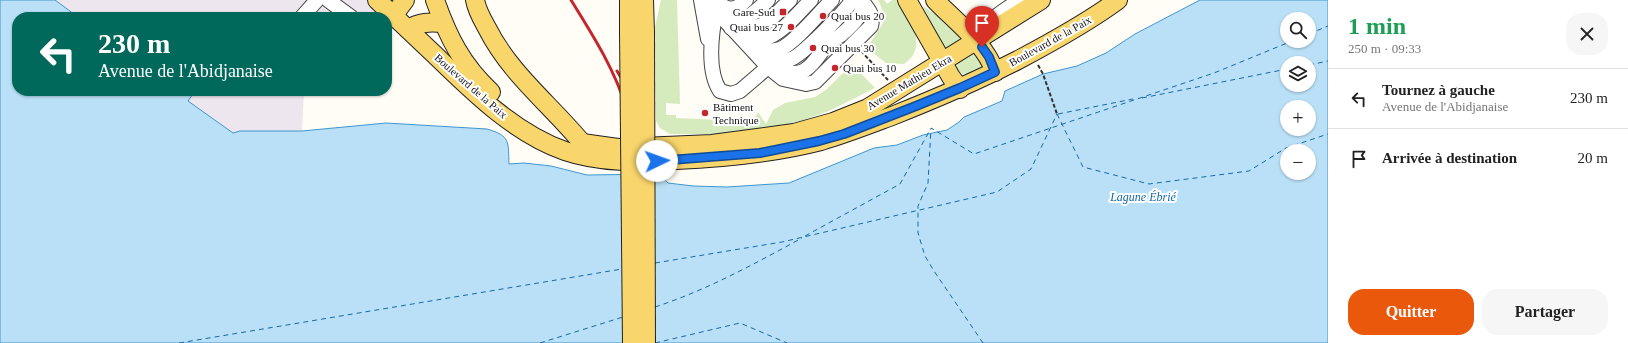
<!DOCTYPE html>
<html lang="fr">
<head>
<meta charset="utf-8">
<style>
	:root { --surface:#fff; --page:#f6f6f6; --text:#222; --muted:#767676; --line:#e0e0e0; --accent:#ea580c }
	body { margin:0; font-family:Georgia,serif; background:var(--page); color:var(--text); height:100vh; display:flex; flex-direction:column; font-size:15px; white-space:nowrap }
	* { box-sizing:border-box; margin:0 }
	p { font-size:13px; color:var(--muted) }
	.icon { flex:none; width:22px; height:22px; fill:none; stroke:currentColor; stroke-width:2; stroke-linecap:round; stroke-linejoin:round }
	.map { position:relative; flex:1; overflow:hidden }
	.sheet { display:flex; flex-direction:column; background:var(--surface); width:300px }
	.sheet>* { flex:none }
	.guide { position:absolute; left:12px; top:12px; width:380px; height:84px; border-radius:16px; box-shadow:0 1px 3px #0004; background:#00695c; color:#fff; overflow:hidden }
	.controls { position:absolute; left:1280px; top:12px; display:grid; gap:8px }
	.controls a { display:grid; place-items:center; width:36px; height:36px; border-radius:50%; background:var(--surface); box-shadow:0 1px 3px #0004; font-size:20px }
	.pin { position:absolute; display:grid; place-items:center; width:34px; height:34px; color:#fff; margin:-41px -17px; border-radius:50% 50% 50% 0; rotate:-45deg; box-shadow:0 0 4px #0007 }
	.pin .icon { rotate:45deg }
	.me { position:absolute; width:44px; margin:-22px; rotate:87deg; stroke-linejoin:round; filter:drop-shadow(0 0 3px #0008) }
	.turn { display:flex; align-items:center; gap:14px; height:84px; padding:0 20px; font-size:18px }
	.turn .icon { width:52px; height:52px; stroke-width:2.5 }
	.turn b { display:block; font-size:28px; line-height:34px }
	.round { display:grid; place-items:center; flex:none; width:42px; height:42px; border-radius:16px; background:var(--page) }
	.overview { display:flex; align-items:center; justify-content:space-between; height:68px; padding:0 20px }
	h1 { font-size:24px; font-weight:700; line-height:30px; color:#1e9e55 }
	.button { display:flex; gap:8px; margin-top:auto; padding:8px 20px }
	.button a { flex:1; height:46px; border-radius:16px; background:var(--accent); color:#fff; font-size:16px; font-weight:700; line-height:46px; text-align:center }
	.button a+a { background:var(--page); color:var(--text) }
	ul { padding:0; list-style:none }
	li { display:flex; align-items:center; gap:12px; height:60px; padding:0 20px; border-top:1px solid var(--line) }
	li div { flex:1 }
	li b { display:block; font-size:15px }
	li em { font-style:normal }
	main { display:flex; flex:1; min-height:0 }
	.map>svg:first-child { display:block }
</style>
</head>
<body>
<main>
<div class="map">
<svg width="1328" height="343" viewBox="0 0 1328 343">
	<rect width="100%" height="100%" fill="#fffdf5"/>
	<g fill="#eee6ef">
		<path d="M55,0H366L386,17H102L74,14Z"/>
		<path d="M190,91H304L302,131H240L233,133L187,101L193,94Z"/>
	</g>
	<g fill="#d5ebbd">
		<path d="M661,0H677L680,104L666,103V115H676V118L742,121L756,116L758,112L766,124L773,110L785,103L815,97L827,89L852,64L875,88L831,110L804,120L776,127L746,131L714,134H670L660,128L656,121L655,27Z"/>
		<path d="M878,0H884L887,4L892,0H898C909,22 930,46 904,64L886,63L867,48L883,23L884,13Z"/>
		<path d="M923,6L957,30L960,40L947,48L942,47Z"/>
		<path d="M972,52L977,53C978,56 981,59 981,62C982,74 966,76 958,72L955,64Z"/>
	</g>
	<path fill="#b9e0f7" stroke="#3f96cf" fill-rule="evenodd" d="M0,0H55L74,14L102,17H17V91H190L193,94L188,101L233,133L240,131H302L386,123L487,129C511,136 508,142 509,164L524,163L551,166L587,175L660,174L668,183L693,186L727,187L789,183L874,148L897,145L923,135L947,130L959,122L964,117L1002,101L1005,91L1043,74L1077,66L1106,53L1135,34L1200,0H1328V343H0ZM1287,19H1309V41H1287ZM1287,63H1309V85H1287ZM1287,107H1309V129H1287ZM1287,151H1309V173H1287Z"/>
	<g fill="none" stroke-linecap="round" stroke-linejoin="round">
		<g stroke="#1768a6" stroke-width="1" stroke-dasharray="5 4" stroke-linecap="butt">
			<path d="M1309,34L1328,26"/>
			<path d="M1309,65L1328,61"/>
			<path d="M1142,98L1287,69"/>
			<path d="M1057,114L1083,167L1149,184L1249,171L1286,148L1328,134"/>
			<path d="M1058,114L1133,99"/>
			<path d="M805,236L900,184L930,130"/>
			<path d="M655,263L782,242L997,192L1031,169L1057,114"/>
			<path d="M655,307C707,290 754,264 802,238"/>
			<path d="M179,343L622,269"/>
			<path d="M540,343L623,317"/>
			<path d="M655,343L740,323L787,343"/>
			<path d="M983,343L934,271L925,256L918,233V206L928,183L931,128L974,154L1214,73L1292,41"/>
		</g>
		<g stroke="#444" stroke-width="16">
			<g id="minor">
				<path d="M328,0L351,17"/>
				<path d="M701,0L708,39"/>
				<path d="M706,0L768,67L783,79L806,84L815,82L871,26C874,14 868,9 861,0"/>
				<path d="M717,2C729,11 735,11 746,0"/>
				<path d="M717,5C712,29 706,70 720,91L731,94L740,91L768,67"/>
				<path d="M302,17L317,0"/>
				<path d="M726,18C745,24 755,12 768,0"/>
				<path d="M731,28C764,31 768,22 790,0"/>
				<path d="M982,37C986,19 1005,11 1019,0"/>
				<path d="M742,38C749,39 756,41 764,39C782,34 798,13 811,0"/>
				<path d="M755,48C763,51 771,52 780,49C794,44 820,12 832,0"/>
				<path d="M763,59C773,61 782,63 791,59C801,56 847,10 852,0"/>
				<path d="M778,70C786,73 798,75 805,70C816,63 821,50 830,42C833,39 837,38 841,35C850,27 863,16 863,3"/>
			</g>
		</g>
		<g stroke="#222" stroke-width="20">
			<g id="major">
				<path d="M377,0C396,18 415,36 435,55C472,91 514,133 565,151C600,163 639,162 676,160C725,158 774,153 821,141C845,134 868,125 892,116C935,99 977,81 1018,60C1052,42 1087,23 1118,0"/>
				<path d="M435,0C448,37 462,65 491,92"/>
				<path d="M475,0C477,11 482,19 487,28C510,74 551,105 583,144"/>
				<path d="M629,0V32"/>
				<path d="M644,0L645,32"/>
				<path d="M907,0L951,77L960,89"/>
				<path d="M935,0C956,22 985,43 995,72"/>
				<path d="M393,16L405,0"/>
				<path d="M408,29C420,22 429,22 443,23"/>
				<path d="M582,143L618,148L712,144L794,133L833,122L868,108L1041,0"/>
			</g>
		</g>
		<g stroke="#333" stroke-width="2" stroke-dasharray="4 2" stroke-linecap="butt">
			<path d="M861,51L888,80"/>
			<path d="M1038,65L1043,74L1057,114"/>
		</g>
		<use href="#minor" stroke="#fff" stroke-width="14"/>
		<use href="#major" stroke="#f9d66b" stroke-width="18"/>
		<g stroke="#c4262e" stroke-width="3">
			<path d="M571,0C592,34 614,68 626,107C629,117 631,128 633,138V343"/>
			<path d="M617,71C631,93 637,112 640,138L641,343"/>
		</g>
		<g stroke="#222" stroke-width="20" stroke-linecap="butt">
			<g id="major-bridge">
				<path d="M629,32L632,343"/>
				<path d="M645,32L646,343"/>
			</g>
		</g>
		<use href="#major-bridge" stroke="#f9d66b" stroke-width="18"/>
	</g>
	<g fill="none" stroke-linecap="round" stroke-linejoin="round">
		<g stroke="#114b97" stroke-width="10">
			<path id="route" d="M657,161L760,153L819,141L844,134L916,106L960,88L995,72L989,57L982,47"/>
		</g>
		<use href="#route" stroke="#1a73e8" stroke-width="7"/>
	</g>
	<g fill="#c4262e" stroke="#fff" stroke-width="1.5">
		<rect x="779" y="8" width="8" height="8" rx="2"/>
		<circle cx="823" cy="16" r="4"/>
		<circle cx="791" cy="27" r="4"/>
		<circle cx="813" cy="48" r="4"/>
		<circle cx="835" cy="68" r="4"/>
		<circle cx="705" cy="113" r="4"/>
	</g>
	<g text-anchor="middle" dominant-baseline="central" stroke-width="4" stroke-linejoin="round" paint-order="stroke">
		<g font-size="11" fill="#111" stroke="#fff" text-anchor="start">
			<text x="775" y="12" text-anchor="end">Gare-Sud</text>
			<text x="831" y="16">Quai bus 20</text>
			<text x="783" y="27" text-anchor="end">Quai bus 27</text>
			<text x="821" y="48">Quai bus 30</text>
			<text x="843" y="68">Quai bus 10</text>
			<text x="713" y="107">Bâtiment<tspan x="713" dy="13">Technique</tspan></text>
		</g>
		<g font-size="11" fill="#111" stroke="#fff">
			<text transform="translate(1050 41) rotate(-29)">Boulevard de la Paix</text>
			<text transform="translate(909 82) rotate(-31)">Avenue Mathieu Ekra</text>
			<text transform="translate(471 86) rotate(41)">Boulevard de la Paix</text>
		</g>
		<g font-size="12" font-style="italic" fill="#1768a6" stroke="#fff">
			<text x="1143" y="197">Lagune Ébrié</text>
		</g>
	</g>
</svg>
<div class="controls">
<a><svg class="icon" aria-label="search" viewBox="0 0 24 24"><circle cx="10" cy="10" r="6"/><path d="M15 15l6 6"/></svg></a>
<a><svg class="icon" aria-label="layers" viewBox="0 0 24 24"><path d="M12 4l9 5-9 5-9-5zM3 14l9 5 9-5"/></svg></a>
<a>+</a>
<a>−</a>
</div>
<div class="pin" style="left:982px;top:47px;background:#d93025"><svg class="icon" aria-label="arrive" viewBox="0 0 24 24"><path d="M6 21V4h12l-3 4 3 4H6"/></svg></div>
<svg class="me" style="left:657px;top:161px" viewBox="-20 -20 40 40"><circle r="19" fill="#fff"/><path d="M0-13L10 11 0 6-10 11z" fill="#1a73e8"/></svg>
<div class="guide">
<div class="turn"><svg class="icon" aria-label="left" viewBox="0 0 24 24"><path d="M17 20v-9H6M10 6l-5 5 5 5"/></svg><div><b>230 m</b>Avenue de l'Abidjanaise</div></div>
</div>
</div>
<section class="sheet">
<div class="overview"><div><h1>1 min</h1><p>250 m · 09:33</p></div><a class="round"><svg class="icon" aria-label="close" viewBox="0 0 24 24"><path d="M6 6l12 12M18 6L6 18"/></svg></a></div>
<ul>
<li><svg class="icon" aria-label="left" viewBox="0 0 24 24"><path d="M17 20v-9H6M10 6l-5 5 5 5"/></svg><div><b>Tournez à gauche</b><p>Avenue de l'Abidjanaise</p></div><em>230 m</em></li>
<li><svg class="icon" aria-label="arrive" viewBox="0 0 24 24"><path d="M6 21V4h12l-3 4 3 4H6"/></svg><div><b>Arrivée à destination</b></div><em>20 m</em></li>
</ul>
<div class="button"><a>Quitter</a><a>Partager</a></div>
</section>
</main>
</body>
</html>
